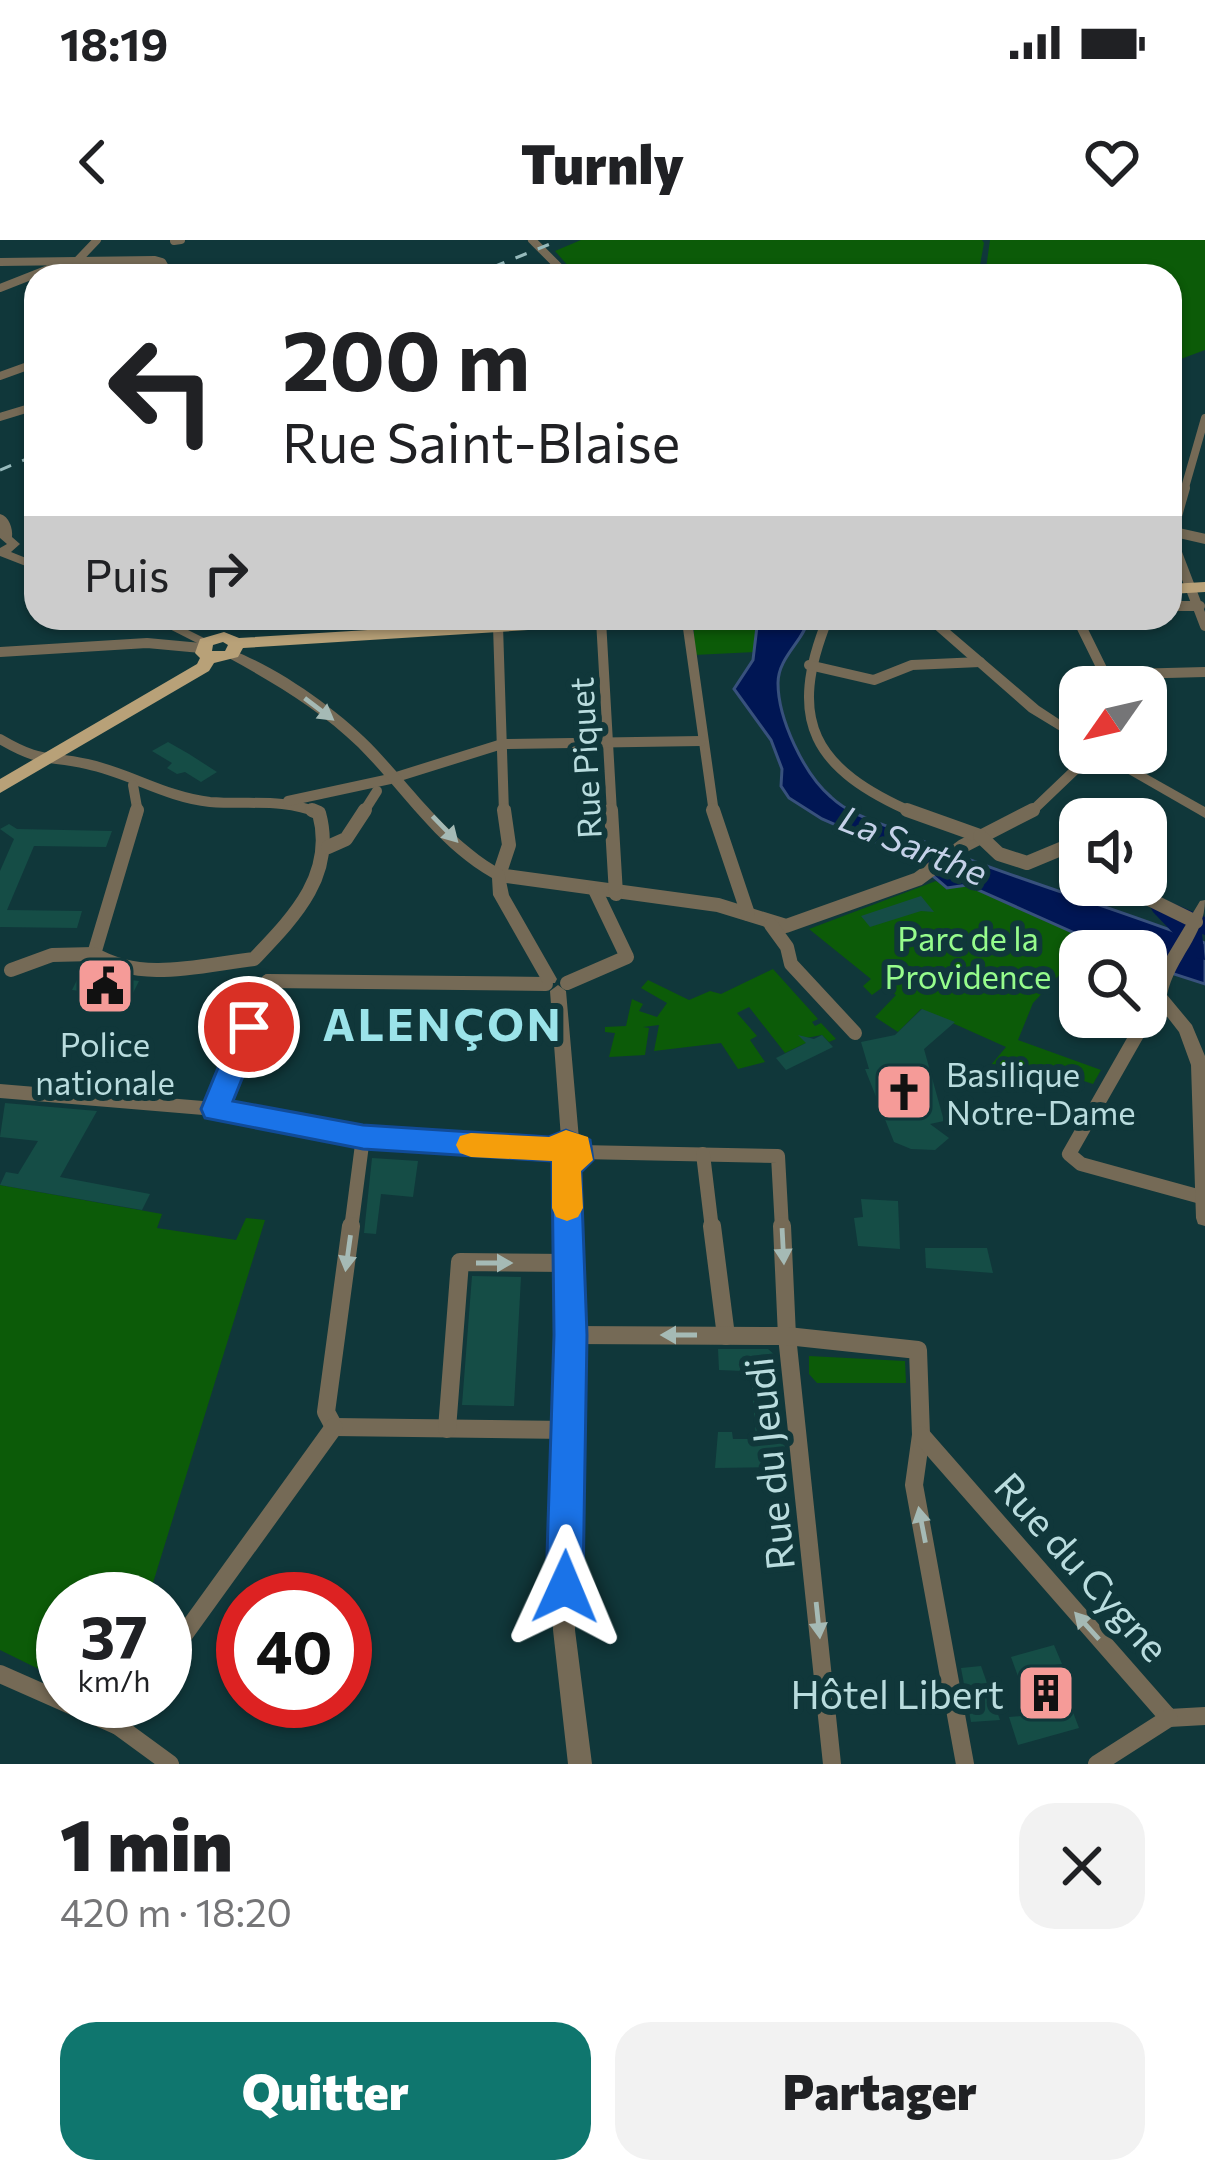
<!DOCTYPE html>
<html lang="fr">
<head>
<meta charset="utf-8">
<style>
	:root { --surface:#fff; --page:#f2f2f2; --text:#202124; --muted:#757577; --accent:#0f766e }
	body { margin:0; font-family:Commissioner,sans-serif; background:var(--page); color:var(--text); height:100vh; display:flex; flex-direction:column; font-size:45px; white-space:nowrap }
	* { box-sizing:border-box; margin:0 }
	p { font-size:39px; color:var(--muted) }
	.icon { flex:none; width:66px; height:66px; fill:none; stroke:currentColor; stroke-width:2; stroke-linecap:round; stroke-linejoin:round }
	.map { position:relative; height:1524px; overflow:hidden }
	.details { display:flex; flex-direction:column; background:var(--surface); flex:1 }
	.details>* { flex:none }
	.top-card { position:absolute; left:24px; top:24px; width:1158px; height:366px; border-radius:36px; box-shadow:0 3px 9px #0004; background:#fff; color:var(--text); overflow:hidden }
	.needle { width:78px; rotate:236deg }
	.buttons { position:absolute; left:1059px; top:426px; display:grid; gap:24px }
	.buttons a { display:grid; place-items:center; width:108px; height:108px; border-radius:24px; background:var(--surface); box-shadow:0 3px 9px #0004; font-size:60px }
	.speed { position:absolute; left:36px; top:1332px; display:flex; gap:24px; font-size:60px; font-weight:700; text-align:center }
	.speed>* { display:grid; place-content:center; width:156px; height:156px; border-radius:50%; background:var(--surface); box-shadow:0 3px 9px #0004; line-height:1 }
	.speed small { font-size:30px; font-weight:400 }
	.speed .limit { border:18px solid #d22; background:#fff; color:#111 }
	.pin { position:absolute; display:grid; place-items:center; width:102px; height:102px; color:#fff; margin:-51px; border:6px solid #fff; border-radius:50%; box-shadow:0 3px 12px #0007 }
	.me { position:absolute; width:132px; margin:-66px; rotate:1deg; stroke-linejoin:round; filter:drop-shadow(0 0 9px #0008) }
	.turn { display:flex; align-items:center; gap:42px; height:252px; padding:0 60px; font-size:54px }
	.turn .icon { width:156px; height:156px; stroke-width:2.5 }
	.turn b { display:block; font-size:84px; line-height:102px }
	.then { display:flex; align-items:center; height:114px; padding:0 60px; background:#0003; gap:24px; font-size:45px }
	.round { display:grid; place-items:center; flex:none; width:126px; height:126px; border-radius:36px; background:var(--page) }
	.overview { display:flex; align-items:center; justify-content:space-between; height:204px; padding:0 60px }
	h1 { font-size:72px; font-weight:800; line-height:90px }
	.action { display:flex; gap:24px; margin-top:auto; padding:24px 60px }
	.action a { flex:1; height:138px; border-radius:36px; background:var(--accent); color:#fff; font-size:48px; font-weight:800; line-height:138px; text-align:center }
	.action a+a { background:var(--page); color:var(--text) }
	.status { display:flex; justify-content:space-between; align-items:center; height:84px; padding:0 60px; background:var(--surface); direction:ltr }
	.status svg { height:33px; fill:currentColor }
	header { display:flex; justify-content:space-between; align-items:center; height:156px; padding:0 60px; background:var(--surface); font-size:54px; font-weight:800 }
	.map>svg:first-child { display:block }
</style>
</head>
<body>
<div class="status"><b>18:19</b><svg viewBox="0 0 49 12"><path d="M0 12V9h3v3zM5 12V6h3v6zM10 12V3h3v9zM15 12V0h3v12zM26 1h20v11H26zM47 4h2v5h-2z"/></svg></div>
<header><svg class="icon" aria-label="back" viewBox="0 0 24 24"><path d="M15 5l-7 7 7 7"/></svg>Turnly<svg class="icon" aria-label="heart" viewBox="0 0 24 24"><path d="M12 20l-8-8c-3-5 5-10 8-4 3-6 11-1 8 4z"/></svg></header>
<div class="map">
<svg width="1205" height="1524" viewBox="0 0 1205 1524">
	<rect width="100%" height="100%" fill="#10373a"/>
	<g fill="#0c5b08">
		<path d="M581,0H982L984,3L978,36H577L555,11Z"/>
		<path d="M990,0H1205V110L1170,123V36H985Z"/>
		<path d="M758,378L755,412L694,415V384Z"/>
		<path d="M936,641L947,648L967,645L1115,711H1080L1079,737L1063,731L1033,763L1018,800L1101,830L1093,844L1057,832L1043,847L1028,838L1021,846L991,825L1006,807L921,769L898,792L875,777L896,755L883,747L872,755L863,746L871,739L809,689Z"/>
		<path d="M773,729L818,779L812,782L815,786L821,783L836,799L829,802L822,795L806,798V803L785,813L749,767L737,773L757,796L750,800L765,822L738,829L721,803L654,811L659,785L643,787L649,788L645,815L609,817L615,793L605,792V787L626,786L632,759L643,764L639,771L657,777L667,763L641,748L648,740L689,760L710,751L721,754Z"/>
		<path d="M0,945L162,974L157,988L236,1000L246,978L265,980L148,1359H63V1441L0,1410Z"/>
		<path d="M809,1116L905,1121L906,1143H817L809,1134Z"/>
	</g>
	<path fill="#001654" stroke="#38517d" stroke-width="3" d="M758,378H809C804,401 778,417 778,443C778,479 804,534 831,557C851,576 879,582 904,593C1002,636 1105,664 1205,703V744L1146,725V711H1115L967,645L947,648L912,618L822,579L789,558L781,546L782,529L771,500L734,449L753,420Z"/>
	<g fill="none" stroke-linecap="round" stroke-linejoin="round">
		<path fill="#001654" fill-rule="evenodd" d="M1161,658L1205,677V695L1202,694L1205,720L1197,718L1153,672L1150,666L1153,660Z"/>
	</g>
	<g fill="#154d46">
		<path d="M168,502L189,514L217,532L201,542L185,532L177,534L167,528L172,523L152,511Z"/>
		<path d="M9,584L17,589L112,591L106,607L34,606L7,670L82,671L77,688L0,687V631L14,599L0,589Z"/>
		<path d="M921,656L934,672L921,671L870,687L861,676Z"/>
		<path d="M80,734L139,741L131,757L72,750Z"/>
		<path d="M922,769L955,782L924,809L944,881L930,884L949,898L935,910L911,909L894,902L865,829H869L861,802L895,795Z"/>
		<path d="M798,795L814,799L822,795L833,807L786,830L776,818L806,803Z"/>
		<path d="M5,863L97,871L60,937L150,954L142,970L0,945L6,932L18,934L38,901L0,897Z"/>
		<path d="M372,918L418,921L413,957L381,954L376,994L364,993Z"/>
		<path d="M861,959L898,961L900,1009L858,1006L854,978L863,977Z"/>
		<path d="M925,1008H987L993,1033L926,1028Z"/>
		<path d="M472,1036L521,1037L514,1166L462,1165Z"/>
		<path d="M718,1109H768L776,1116L787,1227L715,1228L718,1192H732L733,1199H756L751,1136L743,1131L719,1130Z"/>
		<path d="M1054,1405L1062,1424L1055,1425L1079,1488L1018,1505L1009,1477L1032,1475L1011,1417Z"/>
		<path d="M981,1426L1000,1480L971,1482L961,1428Z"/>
	</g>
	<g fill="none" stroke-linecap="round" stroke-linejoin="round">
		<g stroke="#756a56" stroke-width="8">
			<path d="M532,0L568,36"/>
			<path d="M174,1L181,0"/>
			<path d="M0,22L155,20L162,22L170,36"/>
			<path d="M76,22L97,0"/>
			<path d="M0,48L56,26"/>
			<path d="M0,136L36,123"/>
			<path d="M0,177L36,166"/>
			<path d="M1184,251L1205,178"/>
		</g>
		<g stroke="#756a56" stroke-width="10">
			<path d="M1185,248L1171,297L1205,386"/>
			<path d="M1170,291L1205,299"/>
			<path d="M1170,366H1200"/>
			<path d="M828,378C786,481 813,529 914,573"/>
			<path d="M1077,378L1111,447"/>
			<path d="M601,380L612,573"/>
			<path d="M687,381L714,573"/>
			<path d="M498,386L504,573"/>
			<path d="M0,412L147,403L201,408"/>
			<path d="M809,425L874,440L912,425L980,422"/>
			<path d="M1129,434L1205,432"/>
			<path d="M0,499C41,523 45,515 87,524C130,533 165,557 210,562C250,565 282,558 319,573"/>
			<path d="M133,545L138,573"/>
			<path d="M288,561L390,539L502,504L701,501"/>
			<path d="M363,573L377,551"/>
			<path d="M1030,573L1075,530L1104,513"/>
		</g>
		<g stroke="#756a56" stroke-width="14">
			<path d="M137,570L94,714C143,743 201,725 254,719C294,677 336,635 319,573L312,570"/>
			<path d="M504,570L509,605L499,635L718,665L786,686L918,639L963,606L1033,570"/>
			<path d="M611,570L616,654"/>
			<path d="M713,570L748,674"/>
			<path d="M907,570L980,596"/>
			<path d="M980,596L999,614L1027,623L1080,601"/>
			<path d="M328,607L346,599L365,570"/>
			<path d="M1140,645L1151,660L1196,682"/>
			<path d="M771,685L787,707L791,724L855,793"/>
			<path d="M11,730L52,715L94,714"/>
			<path d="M268,741L546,744"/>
			<path d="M567,743L627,717L595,650"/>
			<path d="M1159,756L1069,914L1081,924L1201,957"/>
			<path d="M215,869L268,741"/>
			<path d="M580,912L778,916L782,989"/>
			<path d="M703,914L712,989"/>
			<path d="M351,989L363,897"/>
		</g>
		<g stroke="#756a56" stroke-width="18">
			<path d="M712,986L726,1096"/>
			<path d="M782,986L787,1096L832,1524"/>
			<path d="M571,1095L787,1096L918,1110L921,1195L914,1245L965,1524"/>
			<path d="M334,1187L326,1172L351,986"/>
			<path d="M334,1187L568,1190"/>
			<path d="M447,1189L460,1022L569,1023"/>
			<path d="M921,1195L1169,1478L1205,1476"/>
			<path d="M165,1421L334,1187"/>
			<path d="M0,1434L118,1486L170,1524"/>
			<path d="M118,1486L136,1461"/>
			<path d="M1097,1524L1169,1478"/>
		</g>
		<g fill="#756a56" fill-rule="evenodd">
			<path d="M0,274C9,276 13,289 12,297L20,304L11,312L36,322V330L0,316V308L7,304L0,298Z"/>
			<path d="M148,378H164L212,402L211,405H201Z"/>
			<path d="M922,378H936L1039,466L1080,493V503L1029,472Z"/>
			<path d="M232,410C282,430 340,471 377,510C417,553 452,603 504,631L509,655L557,739L555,743H543L493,655L492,638C437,607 402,551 358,507C320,470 274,443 227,417L226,414Z"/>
			<path d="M1092,513H1109L1205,567V578Z"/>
			<path d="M1205,660C1205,696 1175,718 1167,755L1192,785L1205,816V986L1198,984L1196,978L1191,825L1179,792L1151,756L1155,736L1200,661Z"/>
			<path d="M558,745L566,751L579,899L585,904L589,916L586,921L575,928L581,1095L575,1390L592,1524H568L553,1390L561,1095L557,925L570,912L568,911L553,916L363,904L215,876L0,858V844L215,862L363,890L552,902L561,898L550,751Z"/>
		</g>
		<g fill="#b8a178" fill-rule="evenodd">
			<path d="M1205,342V352L1170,354V344Z"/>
			<path d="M562,378H648L640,383L243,408L238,417L214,423L209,431L0,553V539L197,424L200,418L195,413L200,399L224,392L239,398ZM223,402L228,405L225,411H212L213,405Z"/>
		</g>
		<g stroke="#96babc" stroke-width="3" stroke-dasharray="12 12" stroke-linecap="butt">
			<path d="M471,36L560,0"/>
			<path d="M0,230L36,215"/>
		</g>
	</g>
	<defs><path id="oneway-solid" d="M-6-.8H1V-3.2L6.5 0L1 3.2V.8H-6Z" transform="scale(3)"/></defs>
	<g fill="#a5bab5">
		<use href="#oneway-solid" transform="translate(319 469) rotate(37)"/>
		<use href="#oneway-solid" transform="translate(445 589) rotate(46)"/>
		<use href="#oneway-solid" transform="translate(783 1006) rotate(87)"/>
		<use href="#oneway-solid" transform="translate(348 1013) rotate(98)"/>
		<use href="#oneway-solid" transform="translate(494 1023)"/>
		<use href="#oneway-solid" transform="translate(679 1095) rotate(-180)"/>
		<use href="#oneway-solid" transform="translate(922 1285) rotate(-101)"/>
		<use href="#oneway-solid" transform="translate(818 1380) rotate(84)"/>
		<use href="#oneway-solid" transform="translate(1087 1386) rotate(-132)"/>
	</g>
	<path fill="#1a73e8" stroke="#114b97" stroke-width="3" d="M249,776L263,787L233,861L363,885L549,897L566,890L590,900L593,920L581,932L587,1095L583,1347L578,1360L565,1366L551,1360L546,1347L554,1095L552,921L363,909L205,878L201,869L235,787Z"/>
	<path fill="#f59e0b" d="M566,890L588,897L593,920L581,931L583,968L578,977L567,981L556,977L552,968V921L471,917L460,913L456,905L460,896L471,893L549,897Z"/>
	<defs>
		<g id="civic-square" transform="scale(3)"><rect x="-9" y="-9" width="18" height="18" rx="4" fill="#f59b98" stroke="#10373a"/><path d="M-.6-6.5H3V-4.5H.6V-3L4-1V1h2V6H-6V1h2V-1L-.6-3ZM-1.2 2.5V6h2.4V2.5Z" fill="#111"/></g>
		<g id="church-square" transform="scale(3)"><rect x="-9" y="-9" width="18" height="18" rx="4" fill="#f59b98" stroke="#10373a"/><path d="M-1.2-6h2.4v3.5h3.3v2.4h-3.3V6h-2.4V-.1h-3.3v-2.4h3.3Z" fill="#111"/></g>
		<g id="building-square" transform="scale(3)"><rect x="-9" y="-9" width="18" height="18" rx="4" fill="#f59b98" stroke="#10373a"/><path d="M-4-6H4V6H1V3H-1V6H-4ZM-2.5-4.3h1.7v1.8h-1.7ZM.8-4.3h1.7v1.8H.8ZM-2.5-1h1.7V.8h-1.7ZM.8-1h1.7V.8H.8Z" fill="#111"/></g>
	</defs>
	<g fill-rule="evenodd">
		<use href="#civic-square" x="105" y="746"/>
		<use href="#church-square" x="904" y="852"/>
		<use href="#building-square" x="1046" y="1453"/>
	</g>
	<g text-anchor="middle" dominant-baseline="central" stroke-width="12" stroke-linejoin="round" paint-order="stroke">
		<g font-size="33" fill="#b9dcde" stroke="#10373a">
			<text transform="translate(584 518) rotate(-93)">Rue Piquet</text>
		</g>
		<g font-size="33" fill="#96fc8c" stroke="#10373a">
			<text x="968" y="697">Parc de la<tspan x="968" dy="38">Providence</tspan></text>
		</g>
		<g font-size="33" fill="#b9dcde" stroke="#10373a">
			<text x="105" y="803">Police<tspan x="105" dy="38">nationale</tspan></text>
			<text x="946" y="833" text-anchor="start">Basilique<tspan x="946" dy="38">Notre-Dame</tspan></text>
		</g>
		<g font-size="36" font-style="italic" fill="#c4d1e8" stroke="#10373a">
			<text transform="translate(914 604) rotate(22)">La Sarthe</text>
		</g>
		<g font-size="39" fill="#b9dcde" stroke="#10373a">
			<text transform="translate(768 1224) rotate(-96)">Rue du Jeudi</text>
			<text transform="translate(1083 1326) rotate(48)">Rue du Cygne</text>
		</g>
		<g font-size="39" fill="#b9dcde" stroke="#10373a" text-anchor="end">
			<text x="1004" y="1453">Hôtel Libert</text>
		</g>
		<g font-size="45" font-weight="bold" letter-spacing="3" fill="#9be3e9" stroke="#10373a">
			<text x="443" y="782">ALENÇON</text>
		</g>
	</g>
</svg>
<div class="buttons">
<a><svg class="needle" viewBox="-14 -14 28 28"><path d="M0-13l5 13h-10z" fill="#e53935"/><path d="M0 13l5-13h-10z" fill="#757577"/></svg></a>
<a><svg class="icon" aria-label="sound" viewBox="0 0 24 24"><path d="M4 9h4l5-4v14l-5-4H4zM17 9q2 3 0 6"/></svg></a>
<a><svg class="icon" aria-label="search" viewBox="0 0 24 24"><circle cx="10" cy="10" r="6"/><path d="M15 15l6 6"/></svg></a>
</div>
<div class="speed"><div>37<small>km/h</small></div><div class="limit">40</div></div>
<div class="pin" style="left:249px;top:787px;background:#d93025"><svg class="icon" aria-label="arrive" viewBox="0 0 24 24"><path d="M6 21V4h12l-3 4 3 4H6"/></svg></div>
<svg class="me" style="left:565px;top:1347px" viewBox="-20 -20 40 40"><path d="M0-17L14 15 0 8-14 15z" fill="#1a73e8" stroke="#fff" stroke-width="4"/></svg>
<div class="top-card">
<div class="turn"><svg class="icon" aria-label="left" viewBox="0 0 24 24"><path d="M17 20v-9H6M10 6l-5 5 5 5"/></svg><div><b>200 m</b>Rue Saint-Blaise</div></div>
<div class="then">Puis<svg class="icon" aria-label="right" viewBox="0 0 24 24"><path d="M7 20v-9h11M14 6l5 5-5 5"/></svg></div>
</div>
</div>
<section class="details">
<div class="overview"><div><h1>1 min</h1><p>420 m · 18:20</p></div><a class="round"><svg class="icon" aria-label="close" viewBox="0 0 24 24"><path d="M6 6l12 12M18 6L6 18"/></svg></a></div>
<div class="action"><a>Quitter</a><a>Partager</a></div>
</section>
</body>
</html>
